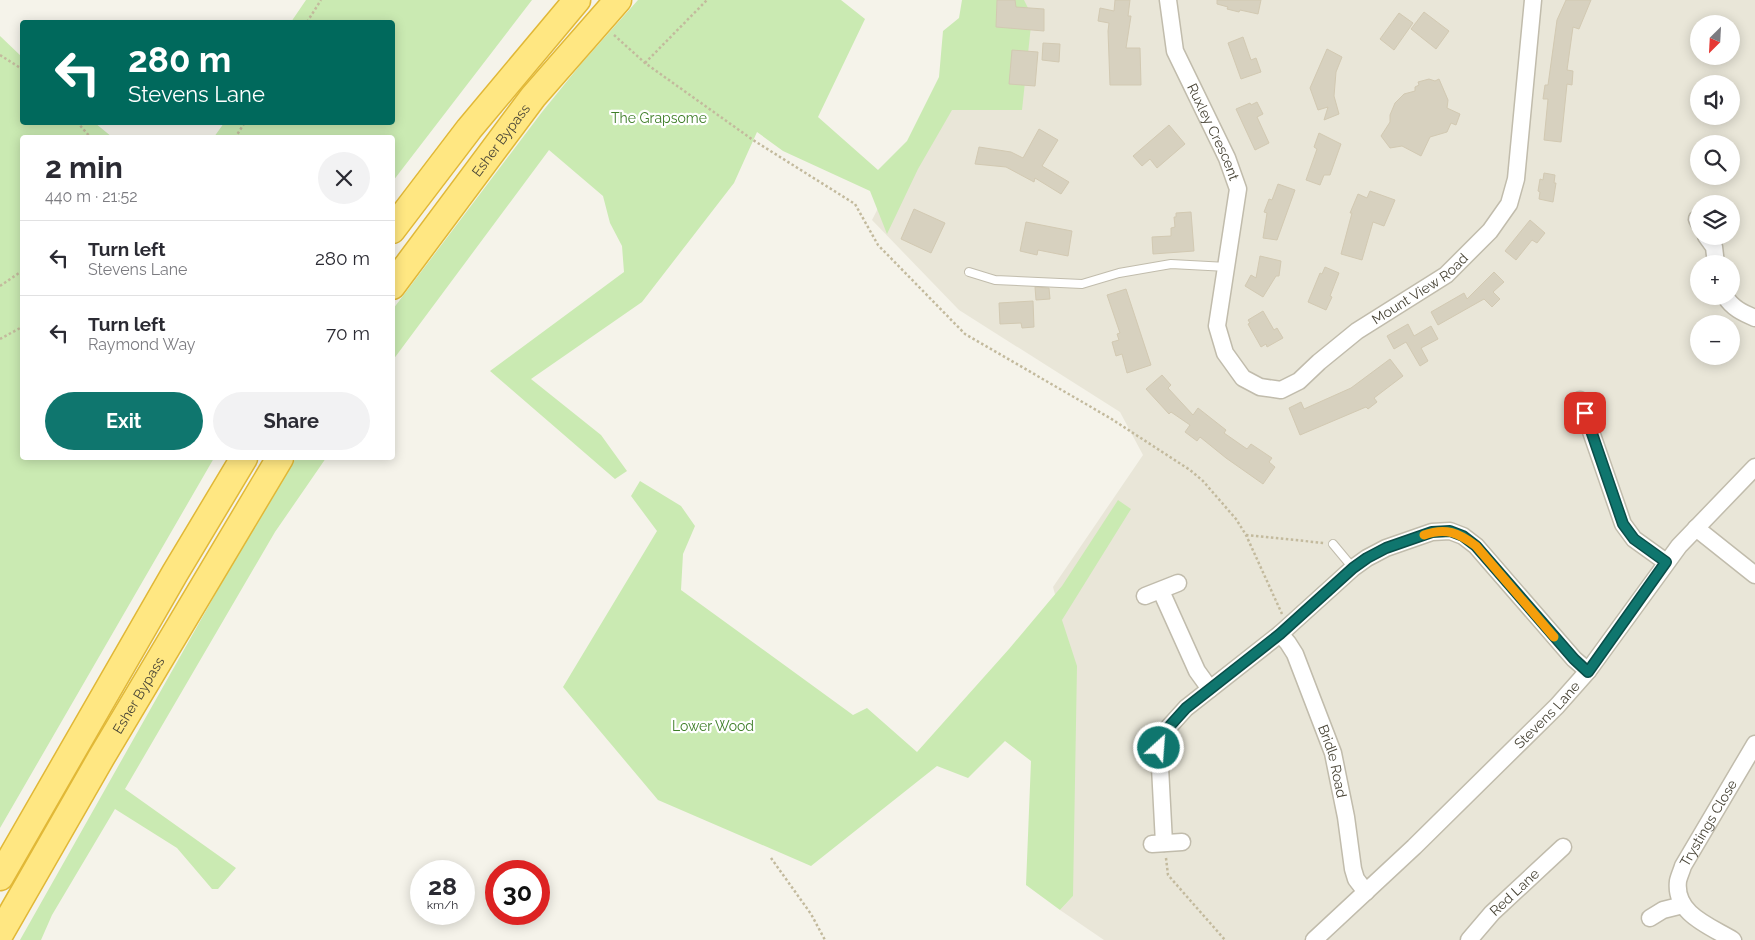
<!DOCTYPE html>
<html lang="en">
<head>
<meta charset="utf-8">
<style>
	:root { --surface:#fff; --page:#f2f2f3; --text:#2b2b33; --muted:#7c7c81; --line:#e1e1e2; --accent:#0f766e }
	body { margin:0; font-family:Raleway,sans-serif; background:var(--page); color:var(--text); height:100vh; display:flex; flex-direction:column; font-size:19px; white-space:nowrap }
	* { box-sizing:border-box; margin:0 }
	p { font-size:16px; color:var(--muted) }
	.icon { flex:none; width:28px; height:28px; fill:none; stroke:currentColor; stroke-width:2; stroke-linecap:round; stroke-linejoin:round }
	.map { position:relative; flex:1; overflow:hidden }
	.side { position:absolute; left:20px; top:135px; width:375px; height:325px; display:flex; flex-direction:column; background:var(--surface); border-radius:5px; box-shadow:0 2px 12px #0003 }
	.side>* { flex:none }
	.hud { position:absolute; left:20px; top:20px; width:375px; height:105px; border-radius:5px; box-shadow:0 2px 12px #0003; background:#00695c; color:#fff; overflow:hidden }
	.needle { width:32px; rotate:204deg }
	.tools { position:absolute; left:1690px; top:15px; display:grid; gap:10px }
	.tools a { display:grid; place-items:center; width:50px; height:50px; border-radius:50%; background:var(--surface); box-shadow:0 2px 12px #0003; font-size:25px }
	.speed { position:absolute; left:410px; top:860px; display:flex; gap:10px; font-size:25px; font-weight:700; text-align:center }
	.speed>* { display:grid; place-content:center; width:65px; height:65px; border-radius:50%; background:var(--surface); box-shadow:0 2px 12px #0003; line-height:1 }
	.speed small { font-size:12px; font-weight:400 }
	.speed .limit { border:8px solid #d22; background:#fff; color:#111 }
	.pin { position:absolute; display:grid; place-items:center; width:42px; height:42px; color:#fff; margin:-21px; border-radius:10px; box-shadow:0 2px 8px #0006 }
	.me { position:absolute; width:55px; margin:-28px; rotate:26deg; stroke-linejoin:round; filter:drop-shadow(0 0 4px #0008) }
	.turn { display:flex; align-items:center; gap:18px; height:105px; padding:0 25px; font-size:22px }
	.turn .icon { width:65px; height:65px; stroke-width:2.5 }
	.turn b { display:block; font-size:35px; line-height:42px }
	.round { display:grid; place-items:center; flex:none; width:52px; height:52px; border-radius:26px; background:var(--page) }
	.headline { display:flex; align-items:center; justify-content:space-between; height:85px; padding:0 25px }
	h1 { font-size:30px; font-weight:700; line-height:38px }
	.primary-button { display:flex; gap:10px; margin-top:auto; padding:10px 25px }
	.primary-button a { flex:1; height:58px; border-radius:30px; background:var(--accent); color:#fff; font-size:20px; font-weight:700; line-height:58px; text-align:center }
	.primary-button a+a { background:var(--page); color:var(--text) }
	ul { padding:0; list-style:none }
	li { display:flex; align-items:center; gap:15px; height:75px; padding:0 25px; border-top:1px solid var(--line) }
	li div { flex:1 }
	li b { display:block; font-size:19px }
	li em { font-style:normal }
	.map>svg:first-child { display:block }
</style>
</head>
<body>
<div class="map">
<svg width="1755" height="940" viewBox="0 0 1755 940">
	<rect width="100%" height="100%" fill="#f5f3ea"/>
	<path fill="#e9e6d8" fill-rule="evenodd" d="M966,0H1755V940H1104L1060,910L1073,896L1062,620L1053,587L1143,455L1120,412L959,310L872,220L936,95ZM1699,24H1731V56H1699ZM1699,84H1731V116H1699ZM1699,144H1731V176H1699ZM1699,204H1731V236H1699ZM1699,264H1731V296H1699ZM1699,324H1731V356H1699Z"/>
	<g fill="#caeab2">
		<path d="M306,0H532L393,181L392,138L214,137L224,123L392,122V22H291Z"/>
		<path d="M638,0H841L865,19L818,117L878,170L907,141L939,77L943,31L959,18L962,0H1024L1032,16L1022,110H952L918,169L887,234L870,191L783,151L757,132L734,183L642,302L531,379L601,435L627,471L615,479L490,371L624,272L622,246L610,223L603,196L549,150L393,360V309L542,112L581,64Z"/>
		<path d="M0,36L22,57V122L95,123L112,137L22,138V458H214L0,828Z"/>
		<path d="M296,458H326L275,532L125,789L236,868L218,889H212L177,848L115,809L52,915L41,940H20L268,501Z"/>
		<path d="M640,481L681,506L695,526L683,554L681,590L853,715L867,708L917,752L1009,649L1062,586L1118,500L1131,509L1062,620L1077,666L1073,896L1060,910L1026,885L1031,761L1005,741L968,778L937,766L811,866L658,800L563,687L657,531L631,496Z"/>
	</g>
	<g fill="#d7d1bf" stroke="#d2c9b2">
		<path d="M997,0H1015L1016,7L1044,9V31L996,27Z"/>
		<path d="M1115,0H1130L1128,16H1131L1126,48H1140L1141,85H1110L1108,31L1109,23L1098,21L1100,8L1114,11Z"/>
		<path d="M1217,0H1261L1258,14L1240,10L1239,12L1227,9L1228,7L1217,4Z"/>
		<path d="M1566,0H1591L1579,29L1573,27L1567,70L1573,71L1572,85L1567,84L1561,142L1544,140L1548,99H1543L1545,85H1548L1557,20Z"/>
		<path d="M1424,12L1449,31L1436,49L1411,29Z"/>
		<path d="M1399,13L1413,23L1394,50L1380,39Z"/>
		<path d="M1243,37L1251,60L1256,58L1261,72L1241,79L1228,43Z"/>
		<path d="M1043,43L1060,44L1059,62L1042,60Z"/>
		<path d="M1327,49L1342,57L1336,72L1334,96L1339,114L1324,120L1328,107L1318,110L1310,88Z"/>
		<path d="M1012,50L1038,52L1035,86L1009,84Z"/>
		<path d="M1429,79L1435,81L1439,79L1448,100L1447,108L1460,114L1456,125L1451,123L1447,132L1430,137L1421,156L1402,146L1390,148L1381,136L1390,122V115L1395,103L1404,94L1415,91V87L1419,85L1418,82Z"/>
		<path d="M1257,102L1263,114L1257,117L1269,143L1255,150L1236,109L1250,103L1251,105Z"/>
		<path d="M1169,125L1185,144L1157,168L1150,159L1142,166L1133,156Z"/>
		<path d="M1039,129L1058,140L1042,166L1069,182L1061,194L1035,178L1034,182L1006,167L975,164L979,147L1011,152L1023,158Z"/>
		<path d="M1319,133L1341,144L1330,175H1324L1320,185L1306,180L1317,149L1314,147Z"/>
		<path d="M1544,173L1555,175L1554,183H1556L1553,202L1539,199L1540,192L1538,191L1540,179L1543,180Z"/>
		<path d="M1278,184L1295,190L1277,240L1263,238L1267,213L1264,212L1269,199L1272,200Z"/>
		<path d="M1370,191L1395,200L1384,226L1373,222L1362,260L1341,254L1352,213H1350L1358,194L1367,198Z"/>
		<path d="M914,209L945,223L931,253L901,239Z"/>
		<path d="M1191,212L1194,251L1153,254L1152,237L1171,236V228L1175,227L1174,217H1176V213Z"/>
		<path d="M1530,220L1545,233L1537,243L1532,240L1516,260L1505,251Z"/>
		<path d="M1026,222L1072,231L1068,256L1038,250L1037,255L1020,251Z"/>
		<path d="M1260,256L1281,261L1279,276H1276L1263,297L1245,286L1251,275L1256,278Z"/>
		<path d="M1325,267L1339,273L1330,296L1332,297L1326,310L1308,302L1320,273L1322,274Z"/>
		<path d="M1494,272L1504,282L1493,292L1500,299L1492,307L1484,299L1438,325L1431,312L1464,293L1467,299Z"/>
		<path d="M1035,287L1049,288L1050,299L1036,300Z"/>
		<path d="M1126,289L1151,365L1127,373L1122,354L1116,356L1112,342L1119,340L1117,334L1120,333L1107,295Z"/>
		<path d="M1033,301L1034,327L1022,328L1021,323L1000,324L999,303Z"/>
		<path d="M1263,311L1274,330L1277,328L1283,338L1267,347L1266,344L1261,347L1248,324L1250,323L1248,320Z"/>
		<path d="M1408,324L1414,336L1431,326L1438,339L1421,348L1428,361L1420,366L1406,342L1394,349L1387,336Z"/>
		<path d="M1390,359L1403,376L1374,398L1377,402L1368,409L1366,407L1300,435L1289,408L1301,402L1304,409L1351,388Z"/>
		<path d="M1162,375L1171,385L1168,388L1193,415L1198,408L1226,430L1224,433L1247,449L1251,444L1272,458L1269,462L1275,467L1263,484L1226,458L1200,437L1197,441L1185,432L1190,425L1171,412L1169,414L1146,389Z"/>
	</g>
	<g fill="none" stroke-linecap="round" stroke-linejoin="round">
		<g stroke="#c1bcac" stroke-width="10">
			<g id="service">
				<path d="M969,272L995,280L1082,284L1119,273L1171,264L1227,267"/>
				<path d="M1333,544L1353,568"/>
			</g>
		</g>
		<g stroke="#c1bcac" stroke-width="19">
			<g id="minor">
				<path id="s1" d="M1168,0L1175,51L1227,158L1238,189L1217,326L1225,353L1243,378L1260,387L1281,390L1299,381L1319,362L1357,331L1446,275L1490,231L1509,204L1516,179L1533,0"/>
				<path d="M1697,219L1699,223"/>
				<path d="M1706,236L1714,247L1716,264"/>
				<path d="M1725,296C1732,308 1743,313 1755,318"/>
				<path d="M1580,400L1623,524L1634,539L1666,562"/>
				<path d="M1696,528L1755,575"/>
				<path d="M1161,591L1197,671L1210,689"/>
				<path d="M1145,596L1178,583"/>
				<path id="s2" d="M1280,634L1288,643L1295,654L1333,753L1346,817L1353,869L1356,879L1366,892"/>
				<path d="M1164,843L1159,748L1167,729L1186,708L1280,634L1353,568L1367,558L1386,548L1432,532L1450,531L1463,536L1476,546L1574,659L1588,671"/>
				<path d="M1152,844L1182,842"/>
				<path d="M1650,918L1663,910L1683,905"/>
				<path id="s3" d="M1314,940L1414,847L1557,706L1588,671L1679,546L1755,467"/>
				<path id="s4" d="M1469,940L1492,913L1563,847"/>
				<path id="s5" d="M1733,940C1710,926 1674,914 1678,881C1679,876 1682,870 1683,866L1755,744"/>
			</g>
		</g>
		<g stroke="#e1b837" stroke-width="29">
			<g id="trunk">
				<path d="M392,230L469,129L577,0"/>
				<path id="s6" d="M392,286L533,97L618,0"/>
				<path d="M0,877L175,573L244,458"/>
				<path id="s7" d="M0,934L101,758L280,458"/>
			</g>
		</g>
		<g stroke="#c3ba9d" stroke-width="2.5" stroke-dasharray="2.5 2.5" stroke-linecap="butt">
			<path d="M307,22L321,0"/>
			<path d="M614,35L645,63L753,140L855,204L878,245L965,334L1110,418L1190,470L1203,481L1236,519L1246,535L1282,614"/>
			<path d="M0,55L22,69"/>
			<path d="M645,63L707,0"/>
			<path d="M77,122L91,138"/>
			<path d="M235,138L245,122"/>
			<path d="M0,286L22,271"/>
			<path d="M0,339L22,327"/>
			<path d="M1246,535L1324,543"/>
			<path d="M771,858L811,914L825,940"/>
			<path d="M1166,858L1168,875L1225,940"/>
		</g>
		<use href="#service" stroke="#fff" stroke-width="8"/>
		<use href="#minor" stroke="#fff" stroke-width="16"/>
		<use href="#trunk" stroke="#ffe782" stroke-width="26"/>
	</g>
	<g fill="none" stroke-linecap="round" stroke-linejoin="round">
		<g stroke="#0a4d48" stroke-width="12">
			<path id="route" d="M1159,748L1167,729L1186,708L1280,634L1353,568L1367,558L1386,548L1432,532L1450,531L1463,536L1476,546L1574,659L1588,672L1666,562L1634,539L1623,524L1585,413"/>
		</g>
		<use href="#route" stroke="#0f766e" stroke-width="9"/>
		<path stroke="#f59e0b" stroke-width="9" d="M1424,535C1446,527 1459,533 1476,546L1554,637"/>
	</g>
	<g text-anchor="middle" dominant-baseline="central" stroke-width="4.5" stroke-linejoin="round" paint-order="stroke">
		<g font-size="14" fill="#3e7e28" stroke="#fff">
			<text x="659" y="118">The Grapsome</text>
			<text x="713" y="726">Lower Wood</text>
		</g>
		<g font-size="14" fill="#494537" stroke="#fff">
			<text stroke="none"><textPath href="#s1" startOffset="141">Ruxley Crescent</textPath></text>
			<text stroke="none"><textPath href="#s6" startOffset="182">Esher Bypass</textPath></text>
			<text stroke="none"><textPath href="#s1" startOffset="614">Mount View Road</textPath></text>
			<text stroke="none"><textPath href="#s7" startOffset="276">Esher Bypass</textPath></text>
			<text stroke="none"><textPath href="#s3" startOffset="324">Stevens Lane</textPath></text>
			<text stroke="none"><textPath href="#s2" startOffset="139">Bridle Road</textPath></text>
			<text stroke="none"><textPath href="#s5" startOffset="152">Trystings Close</textPath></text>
			<text stroke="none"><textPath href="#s4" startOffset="66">Red Lane</textPath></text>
		</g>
	</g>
</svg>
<div class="tools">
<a><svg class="needle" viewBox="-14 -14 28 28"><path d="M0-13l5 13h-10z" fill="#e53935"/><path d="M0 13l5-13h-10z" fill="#7c7c81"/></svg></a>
<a><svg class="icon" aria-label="sound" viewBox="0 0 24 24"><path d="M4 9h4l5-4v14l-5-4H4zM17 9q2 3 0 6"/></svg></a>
<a><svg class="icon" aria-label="search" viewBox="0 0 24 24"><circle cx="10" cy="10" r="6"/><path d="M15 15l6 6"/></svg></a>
<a><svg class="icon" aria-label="layers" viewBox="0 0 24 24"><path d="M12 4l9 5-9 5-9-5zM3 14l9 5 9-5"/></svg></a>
<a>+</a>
<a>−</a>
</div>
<div class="speed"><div>28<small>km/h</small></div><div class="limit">30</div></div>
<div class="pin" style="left:1585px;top:413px;background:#d93025"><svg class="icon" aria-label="arrive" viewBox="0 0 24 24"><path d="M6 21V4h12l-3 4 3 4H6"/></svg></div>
<svg class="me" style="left:1159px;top:748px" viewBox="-20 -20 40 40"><circle r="17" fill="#0f766e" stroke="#fff" stroke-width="3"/><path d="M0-11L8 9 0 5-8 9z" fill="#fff"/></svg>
<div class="hud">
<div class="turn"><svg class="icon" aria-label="left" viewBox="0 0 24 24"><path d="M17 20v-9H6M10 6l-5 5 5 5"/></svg><div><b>280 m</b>Stevens Lane</div></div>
</div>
<section class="side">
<div class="headline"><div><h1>2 min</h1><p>440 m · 21:52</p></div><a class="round"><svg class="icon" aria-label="close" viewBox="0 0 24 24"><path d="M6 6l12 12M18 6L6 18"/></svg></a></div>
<ul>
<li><svg class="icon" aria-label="left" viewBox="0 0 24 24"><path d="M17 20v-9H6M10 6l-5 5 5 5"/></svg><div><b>Turn left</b><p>Stevens Lane</p></div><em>280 m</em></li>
<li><svg class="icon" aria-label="left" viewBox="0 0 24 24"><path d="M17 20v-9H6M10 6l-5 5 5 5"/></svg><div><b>Turn left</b><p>Raymond Way</p></div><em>70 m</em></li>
</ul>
<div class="primary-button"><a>Exit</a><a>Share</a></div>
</section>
</div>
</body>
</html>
